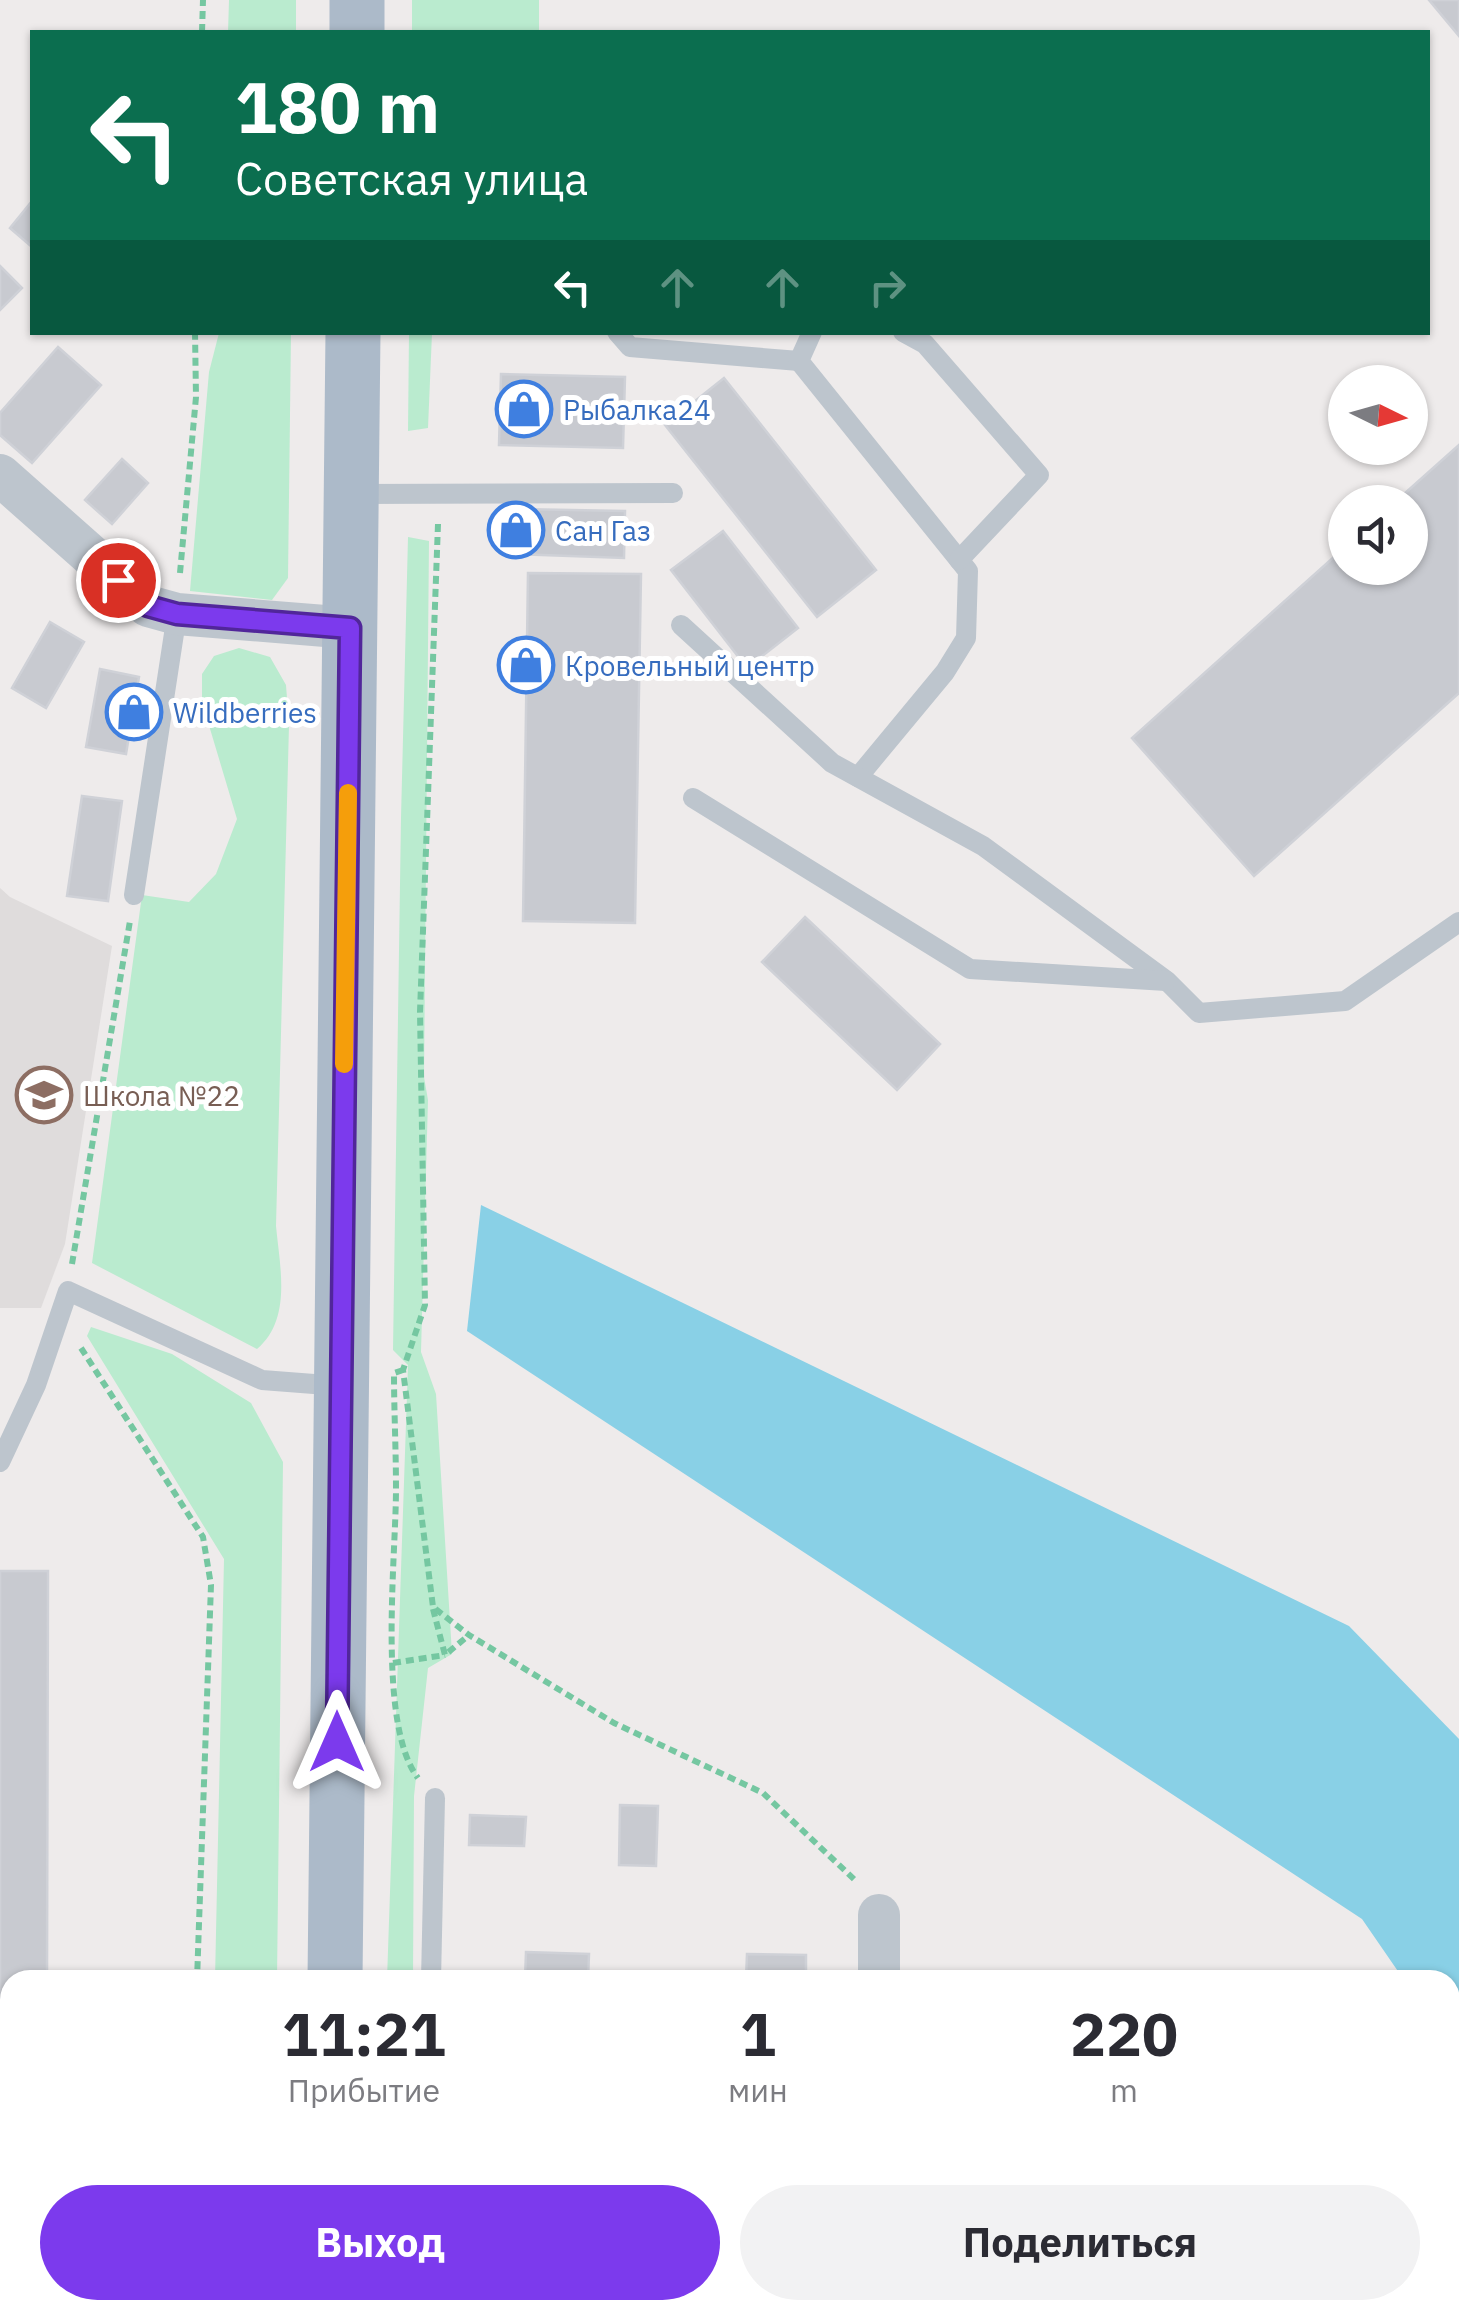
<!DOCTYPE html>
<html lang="ru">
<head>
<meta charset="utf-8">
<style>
	:root { --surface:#fff; --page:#f2f2f3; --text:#2b2b33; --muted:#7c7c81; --accent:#7c3aed }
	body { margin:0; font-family:"IBM Plex Sans",sans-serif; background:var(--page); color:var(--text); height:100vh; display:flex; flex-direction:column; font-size:38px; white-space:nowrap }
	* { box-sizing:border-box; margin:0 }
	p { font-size:32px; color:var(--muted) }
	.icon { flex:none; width:55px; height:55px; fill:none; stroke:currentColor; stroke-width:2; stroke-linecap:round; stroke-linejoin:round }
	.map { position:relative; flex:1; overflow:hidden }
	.drawer { position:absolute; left:0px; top:1970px; width:1460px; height:350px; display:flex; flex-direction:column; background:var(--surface); border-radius:30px 30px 0 0; box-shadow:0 2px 8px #0004 }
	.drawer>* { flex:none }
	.hud { position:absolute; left:30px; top:30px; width:1400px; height:305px; border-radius:0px; box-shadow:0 2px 8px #0004; background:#0b6e4f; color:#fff; overflow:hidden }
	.needle { width:65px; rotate:95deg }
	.controls { position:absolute; left:1328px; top:365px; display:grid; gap:20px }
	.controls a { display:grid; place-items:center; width:100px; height:100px; border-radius:50%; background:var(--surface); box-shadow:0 2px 8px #0004; font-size:50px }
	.pin { position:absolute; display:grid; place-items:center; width:85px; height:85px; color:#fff; margin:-42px; border:5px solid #fff; border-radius:50%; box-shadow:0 2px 10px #0007 }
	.me { position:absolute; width:110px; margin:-55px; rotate:0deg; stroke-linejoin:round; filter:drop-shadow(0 0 8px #0008) }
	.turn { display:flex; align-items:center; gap:35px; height:210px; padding:0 40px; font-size:45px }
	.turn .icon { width:130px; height:130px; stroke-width:2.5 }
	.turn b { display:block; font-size:70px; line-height:85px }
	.lanes { display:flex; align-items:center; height:95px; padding:0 40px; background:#0003; justify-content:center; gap:50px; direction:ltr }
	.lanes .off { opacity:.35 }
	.eta { display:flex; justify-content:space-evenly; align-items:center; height:170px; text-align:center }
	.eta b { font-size:60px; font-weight:700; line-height:70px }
	.cta { display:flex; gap:20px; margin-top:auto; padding:20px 40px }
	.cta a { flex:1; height:115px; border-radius:60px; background:var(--accent); color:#fff; font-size:40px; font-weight:700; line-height:115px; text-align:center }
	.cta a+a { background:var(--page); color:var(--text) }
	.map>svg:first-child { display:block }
</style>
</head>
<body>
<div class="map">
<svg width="1459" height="2320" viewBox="0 0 1459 2320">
	<rect width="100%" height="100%" fill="#eeebeb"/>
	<path fill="#dfdcdc" d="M0,888L10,897L112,946L65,1244L41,1308H0Z"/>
	<g fill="#baebcf">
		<path d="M229,0H296V32H228Z"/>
		<rect x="412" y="0" width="127" height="32"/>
		<path d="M219,333H291L288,578L272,600L190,591L209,372Z"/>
		<path d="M409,333H432L428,428L408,431Z"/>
		<path d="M408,537L429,541L424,1077L428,1100L421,1352L436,1394L452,1654L428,1668L414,1796L413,1980H387L408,1365L393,1350L401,818Z"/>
		<path d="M239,648L270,657L286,685L289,725L276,1226C280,1268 292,1319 257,1349L92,1263L142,895L189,902L216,874L237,819L202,702V674L214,656Z"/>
		<path d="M91,1327L172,1354L251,1403L283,1462L277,1980H215L224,1559L87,1336Z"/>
	</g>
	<path fill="#89d0e6" d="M481,1205L1349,1626L1459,1739V2059L1450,2046V1980H1404L1362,1919L467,1331Z"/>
	<g fill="#c8cad0" stroke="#cfd1d7" stroke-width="2.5">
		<path d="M1429,0H1459V36Z"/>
		<path d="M32,201V247L10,228Z"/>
		<path d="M0,266L22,288L0,310Z"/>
		<path d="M58,347L101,385L32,463L0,435V413Z"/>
		<path d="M501,374L625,377L623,448L499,445Z"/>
		<path d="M724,378L876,570L817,617L665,425Z"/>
		<path d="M1459,445V693L1254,876L1132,738L1345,547V568H1410V502H1395Z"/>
		<path d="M122,459L148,483L112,524L85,500Z"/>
		<path d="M516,509L625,511L624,558L515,554Z"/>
		<path d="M723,531L798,628L747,668L671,570Z"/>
		<path d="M528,573L641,574L635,923L523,921Z"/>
		<path d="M50,622L84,642L46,708L12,688Z"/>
		<path d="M100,669L139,677L126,754L86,747Z"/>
		<path d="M82,796L122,801L108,901L67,896Z"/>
		<path d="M805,917L940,1044L897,1090L762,962Z"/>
		<path d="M0,1571H48L47,1980H10V1999H0Z"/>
		<path d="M620,1805L658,1806L656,1866L619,1865Z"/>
		<path d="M470,1815L526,1817L524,1846L469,1845Z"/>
		<path d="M526,1952L589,1954L588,1980H525Z"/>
		<path d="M747,1954L806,1955V1980H746Z"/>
		<rect x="0" y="2090" width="10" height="121"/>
		<path d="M472,2317L564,2320H472Z"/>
	</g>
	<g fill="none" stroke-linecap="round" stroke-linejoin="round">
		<g stroke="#75c7a1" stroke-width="6" stroke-dasharray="8 5" stroke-linecap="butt">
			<path d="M202,32L203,0"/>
			<path d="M438,524L420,1012L425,1305L403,1370L433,1607L469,1635L614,1723L763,1793L857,1882"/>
			<path d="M180,573L196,397L195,332"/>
			<path d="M72,1264L130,921"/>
			<path d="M81,1348L203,1537L211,1585L197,1980"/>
			<path d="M403,1370L394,1373C394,1411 396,1450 396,1489C396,1557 377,1725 418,1778"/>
			<path d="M433,1609L445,1655L469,1635"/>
			<path d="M393,1663L445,1655"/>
		</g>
		<g stroke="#bdc5cd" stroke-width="20">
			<path d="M617,332L630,347L799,361"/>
			<path d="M812,332L799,361L968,571L966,638L945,672L858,777"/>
			<path d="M903,332L925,344L1039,475L959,560"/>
			<path d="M355,494L673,493"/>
			<path d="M681,625L832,763L983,846L1167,981L1199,1013L1345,1001L1459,922"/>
			<path d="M693,798L970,969L1166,981"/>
			<path d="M134,895L177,614"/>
			<path d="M0,1462L36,1385L68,1291L262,1380L340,1386"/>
			<path d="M431,1980L435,1798"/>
			<path d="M0,2046H10"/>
			<path d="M0,2241L10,2243"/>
			<path d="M331,2314L425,2313V2310"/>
			<path d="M188,2320V2310"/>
		</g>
		<g stroke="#bdc5cd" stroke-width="42">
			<path d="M0,475L148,606L177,614L350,628"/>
			<path d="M879,1980V1915"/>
			<path d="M875,2320L876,2310"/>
			<path d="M1149,2320L1150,2310"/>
		</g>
		<g stroke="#acbac9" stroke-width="55">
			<path d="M357,32V0"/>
			<path d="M335,1980L353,332"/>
			<path d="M328,2320L329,2310"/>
		</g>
	</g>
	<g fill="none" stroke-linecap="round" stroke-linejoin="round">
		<g stroke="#51269a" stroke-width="25">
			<path id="route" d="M118,580L148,606L177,614L350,628L337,1742"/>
		</g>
		<use href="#route" stroke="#7c3aed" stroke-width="18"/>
		<path stroke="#f59e0b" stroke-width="18" d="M344,1064L348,793"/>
	</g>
	<defs>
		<g id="shop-ring" transform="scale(2.875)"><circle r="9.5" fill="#fff" stroke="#3f7fe0" stroke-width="1.5"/><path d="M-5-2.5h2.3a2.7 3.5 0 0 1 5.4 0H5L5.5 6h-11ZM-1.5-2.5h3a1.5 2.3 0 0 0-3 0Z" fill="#3f7fe0"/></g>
		<g id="school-ring" transform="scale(2.875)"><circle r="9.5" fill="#fff" stroke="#8d6e63" stroke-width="1.5"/><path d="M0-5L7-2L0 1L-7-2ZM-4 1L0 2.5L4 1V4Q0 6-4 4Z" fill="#8d6e63"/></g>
	</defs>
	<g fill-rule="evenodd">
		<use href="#shop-ring" x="524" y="409"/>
		<use href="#shop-ring" x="516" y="530"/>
		<use href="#shop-ring" x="526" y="665"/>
		<use href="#shop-ring" x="134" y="712"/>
		<use href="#school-ring" x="44" y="1095"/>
	</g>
	<g text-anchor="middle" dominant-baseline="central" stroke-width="10" stroke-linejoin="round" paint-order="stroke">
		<g font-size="28" fill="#366cbe" stroke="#fff" text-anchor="start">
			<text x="563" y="409">Рыбалка24</text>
			<text x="555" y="530">Сан Газ</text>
			<text x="565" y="665">Кровельный центр</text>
			<text x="173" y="712">Wildberries</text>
		</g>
		<g font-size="28" fill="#785e54" stroke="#fff" text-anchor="start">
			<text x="83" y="1095">Школа №22</text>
		</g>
	</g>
</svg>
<div class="controls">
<a><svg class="needle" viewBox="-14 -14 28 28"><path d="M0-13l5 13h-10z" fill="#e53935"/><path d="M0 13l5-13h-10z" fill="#7c7c81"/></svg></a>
<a><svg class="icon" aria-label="sound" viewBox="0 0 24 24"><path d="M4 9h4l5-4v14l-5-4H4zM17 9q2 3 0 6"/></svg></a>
</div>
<div class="pin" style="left:118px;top:580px;background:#d93025"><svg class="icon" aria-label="arrive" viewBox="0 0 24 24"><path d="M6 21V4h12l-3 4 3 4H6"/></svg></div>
<svg class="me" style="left:337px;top:1742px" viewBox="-20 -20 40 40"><path d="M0-17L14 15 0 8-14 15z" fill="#7c3aed" stroke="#fff" stroke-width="4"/></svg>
<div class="hud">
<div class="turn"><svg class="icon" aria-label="left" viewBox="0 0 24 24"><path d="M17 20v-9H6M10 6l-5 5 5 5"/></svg><div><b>180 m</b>Советская улица</div></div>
<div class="lanes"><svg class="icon" aria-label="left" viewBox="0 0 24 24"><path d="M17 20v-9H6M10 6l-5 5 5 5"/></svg><svg class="icon off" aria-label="ahead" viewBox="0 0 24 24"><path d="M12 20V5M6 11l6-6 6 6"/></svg><svg class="icon off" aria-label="ahead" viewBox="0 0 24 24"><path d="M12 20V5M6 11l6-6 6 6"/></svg><svg class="icon off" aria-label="right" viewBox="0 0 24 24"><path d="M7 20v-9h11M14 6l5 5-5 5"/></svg></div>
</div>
<section class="drawer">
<div class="eta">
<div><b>11:21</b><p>Прибытие</p></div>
<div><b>1</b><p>мин</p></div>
<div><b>220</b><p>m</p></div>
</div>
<div class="cta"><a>Выход</a><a>Поделиться</a></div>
</section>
</div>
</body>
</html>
